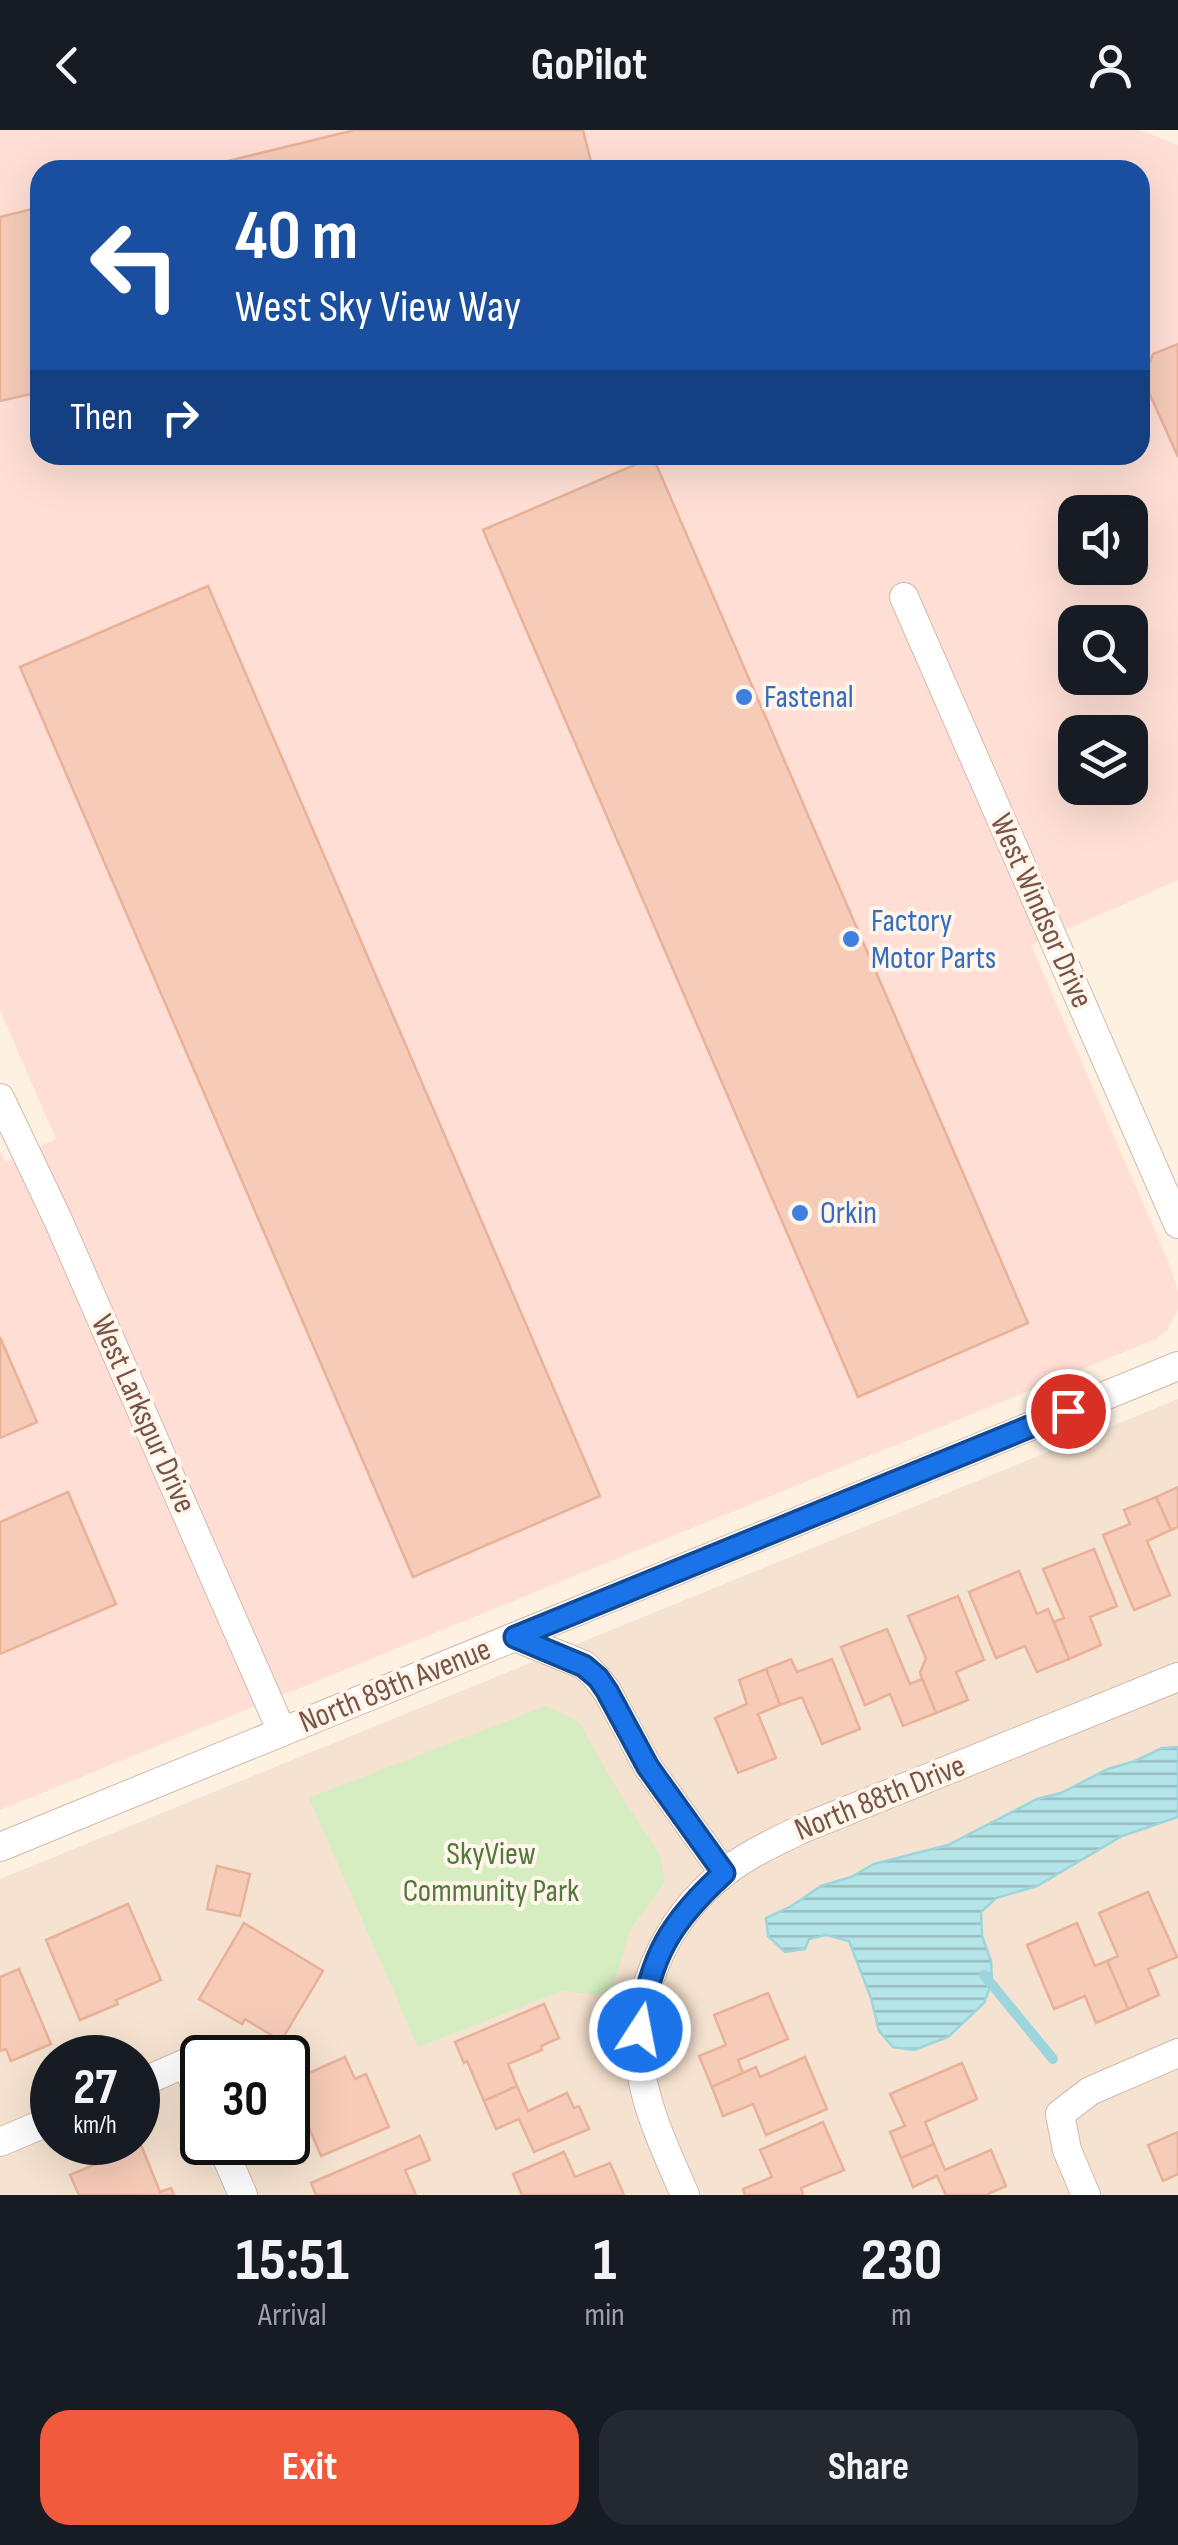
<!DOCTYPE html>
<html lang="en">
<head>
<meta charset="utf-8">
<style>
	:root { --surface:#171b24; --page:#242831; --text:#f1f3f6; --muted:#9ea1a6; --accent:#f25a3e }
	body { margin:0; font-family:"Sofia Sans Condensed",sans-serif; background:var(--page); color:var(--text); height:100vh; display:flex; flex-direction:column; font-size:38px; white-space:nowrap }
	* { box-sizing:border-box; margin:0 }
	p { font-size:32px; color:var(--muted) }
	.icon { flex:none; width:55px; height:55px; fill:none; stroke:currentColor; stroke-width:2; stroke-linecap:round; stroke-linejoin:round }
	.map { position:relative; height:2065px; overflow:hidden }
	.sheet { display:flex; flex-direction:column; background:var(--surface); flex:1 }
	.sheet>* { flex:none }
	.top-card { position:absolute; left:30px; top:30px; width:1120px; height:305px; border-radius:30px; box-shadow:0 10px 40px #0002; background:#1a4fa0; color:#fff; overflow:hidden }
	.buttons { position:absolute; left:1058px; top:365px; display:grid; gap:20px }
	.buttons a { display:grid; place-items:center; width:90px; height:90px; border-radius:20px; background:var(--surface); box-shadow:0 10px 40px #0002; font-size:50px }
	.speed { position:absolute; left:30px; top:1905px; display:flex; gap:20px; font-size:50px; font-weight:700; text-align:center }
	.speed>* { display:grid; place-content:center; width:130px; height:130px; border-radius:50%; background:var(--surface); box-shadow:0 10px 40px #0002; line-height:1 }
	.speed small { font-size:25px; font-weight:400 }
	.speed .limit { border:5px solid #111; border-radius:15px; background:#fff; color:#111 }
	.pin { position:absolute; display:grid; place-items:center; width:85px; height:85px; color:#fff; margin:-42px; border:5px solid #fff; border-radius:50%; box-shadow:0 2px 10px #0007 }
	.me { position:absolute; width:110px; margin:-55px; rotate:11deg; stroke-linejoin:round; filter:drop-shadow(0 0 8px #0008) }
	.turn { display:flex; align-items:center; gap:35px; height:210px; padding:0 40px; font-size:45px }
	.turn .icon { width:130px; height:130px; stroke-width:2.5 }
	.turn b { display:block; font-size:70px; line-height:85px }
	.then { display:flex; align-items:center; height:95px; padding:0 40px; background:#0003; gap:20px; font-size:38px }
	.eta { display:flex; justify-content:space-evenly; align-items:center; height:170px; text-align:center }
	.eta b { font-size:60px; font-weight:700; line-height:70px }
	.action { display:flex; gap:20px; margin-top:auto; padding:20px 40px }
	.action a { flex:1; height:115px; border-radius:30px; background:var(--accent); color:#fff; font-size:40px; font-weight:700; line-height:115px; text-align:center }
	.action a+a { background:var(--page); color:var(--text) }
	header { display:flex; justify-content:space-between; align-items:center; height:130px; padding:0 40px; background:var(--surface); font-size:45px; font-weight:700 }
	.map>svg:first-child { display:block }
</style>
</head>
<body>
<header><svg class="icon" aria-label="back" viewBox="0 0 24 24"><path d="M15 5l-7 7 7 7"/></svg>GoPilot<svg class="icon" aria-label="person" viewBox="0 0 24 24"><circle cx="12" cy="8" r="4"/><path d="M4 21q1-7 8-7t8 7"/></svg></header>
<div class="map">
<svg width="1178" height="2065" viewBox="0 0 1178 2065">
	<defs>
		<pattern id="water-rules" width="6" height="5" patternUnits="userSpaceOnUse" patternTransform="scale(2.5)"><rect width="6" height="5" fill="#b5e5e9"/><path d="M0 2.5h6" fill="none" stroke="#98bcbf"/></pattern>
	</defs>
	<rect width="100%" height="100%" fill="#fef1e2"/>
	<path fill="#f6e2d0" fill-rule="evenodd" d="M1178,1269V2065H0V1749ZM52,1928H138V2012H52ZM202,1928H288V2012H202Z"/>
	<path fill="#ffdfd5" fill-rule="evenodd" d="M0,0H1139L1178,15V750L1031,815L1171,1138L1178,1162V1180L1167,1200L1156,1209L0,1680V1021L6,1032L56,1009L0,880ZM40,40H1140V325H40ZM1075,382H1130V438H1075ZM1075,492H1130V548H1075ZM1075,602H1130V658H1075Z"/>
	<path fill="#d5edc0" d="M546,1576L579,1592L618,1661L660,1725L665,1752L630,1800L610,1866L562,1861L418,1917L309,1668Z"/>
	<path fill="url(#water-rules)" stroke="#9bd6dc" stroke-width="2.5" d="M1178,1617V1687L1122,1706L1037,1756L996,1768L981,1782L982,1806L991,1831L992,1852L984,1873L948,1907L914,1920L893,1917L879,1901L871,1868L849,1811L826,1805L809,1809L805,1819L785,1822L768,1806L766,1788L790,1777L821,1756L851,1747L874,1734L948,1715L1037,1669L1061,1663L1108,1639L1135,1631L1162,1618Z"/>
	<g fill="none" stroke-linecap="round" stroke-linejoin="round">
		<path stroke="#9bd6dc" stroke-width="10" d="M984,1845L1053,1929"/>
	</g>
	<g fill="#f6ccb8" stroke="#e9b197" stroke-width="2.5">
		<path d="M355,0H583L593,40H191Z"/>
		<path d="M40,77V262L0,271V87Z"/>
		<path d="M1178,214V327L1143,249L1153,224Z"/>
		<path d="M653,327L1028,1193L858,1267L483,400Z"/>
		<path d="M208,456L600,1366L413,1447L20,537Z"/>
		<path d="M0,1207L37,1292L0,1308Z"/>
		<path d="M1178,1357V1397L1171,1400L1156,1367Z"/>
		<path d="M68,1362L116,1474L0,1524V1392Z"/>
		<path d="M1156,1367L1171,1400L1147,1411L1170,1465L1134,1480L1103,1405L1130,1394L1124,1380Z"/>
		<path d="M1094,1419L1117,1476L1090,1487L1101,1515L1069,1529L1054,1492L1064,1488L1043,1439Z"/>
		<path d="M1019,1441L1037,1484L1048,1479L1069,1529L1037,1542L1025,1516L996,1528L969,1462Z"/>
		<path d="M958,1466L984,1530L956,1542L968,1570L936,1583L920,1543L926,1528L908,1486Z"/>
		<path d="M887,1499L910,1554L922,1549L936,1583L903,1596L890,1564L865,1575L841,1517Z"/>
		<path d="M791,1529L797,1542L832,1529L860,1599L822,1614L802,1567L780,1575L766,1539Z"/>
		<path d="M766,1539L780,1575L758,1584L776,1628L738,1643L715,1588L747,1574L739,1550Z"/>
		<path d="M217,1736L250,1744L240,1786L207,1779Z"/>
		<path d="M1148,1762L1177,1827L1148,1839L1159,1865L1128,1879L1107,1831L1118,1826L1099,1783Z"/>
		<path d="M128,1774L161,1850L116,1870L118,1874L80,1890L46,1810Z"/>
		<path d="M244,1793L323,1841L281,1911L245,1889L242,1894L199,1869Z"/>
		<path d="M1077,1793L1095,1836L1107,1831L1128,1879L1096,1893L1085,1866L1054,1879L1027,1815Z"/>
		<path d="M19,1839L51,1914L11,1931L6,1919L0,1921V1847Z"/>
		<path d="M768,1863L788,1909L738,1930L743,1943L712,1957L699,1926L726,1915L714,1885Z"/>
		<path d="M544,1874L559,1908L541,1916L542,1920L508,1934L517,1956L484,1971L467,1931L464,1933L455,1912Z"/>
		<path d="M345,1927L355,1949L366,1944L389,1997L321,2026L307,1993L289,2001L288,1997V1934L302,1928L309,1943Z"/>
		<path d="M805,1927L827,1979L766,2005L753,1974L723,1986L712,1957L756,1937L760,1947Z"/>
		<path d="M962,1933L977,1969L925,1992L934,2014L901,2028L890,2002L905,1996L890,1964Z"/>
		<path d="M517,1956L528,1981L567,1963L574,1978L579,1976L589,1999L534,2022L519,1989L496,1999L484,1971Z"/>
		<path d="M823,1992L844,2040L801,2058L803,2065H745L743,2059L772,2047L760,2020Z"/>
		<path d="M1178,2002V2044L1163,2051L1148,2015Z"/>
		<path d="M420,2006L430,2030L405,2040L416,2065H316L311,2053Z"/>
		<path d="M934,2014L945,2040L991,2020L1006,2056L986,2065H946L937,2046L913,2057L901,2028Z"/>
		<path d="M141,2015L160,2062L171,2058L174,2065H79L70,2045Z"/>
		<path d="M564,2022L575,2047L610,2033L624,2065H522L513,2044Z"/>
	</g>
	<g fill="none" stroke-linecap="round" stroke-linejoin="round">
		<g stroke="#d2baaa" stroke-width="30">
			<g id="minor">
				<path d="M904,467L1178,1094"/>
				<path d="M0,968L58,1090L282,1602"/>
				<path d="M515,1507L584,1535L597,1548L607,1561L648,1637L724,1743"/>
				<path d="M0,1717L1178,1236"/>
				<path d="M138,1954L186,1933L202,1971"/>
				<path d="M0,2012L52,1990"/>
				<path d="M220,2012L243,2065"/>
				<path d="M685,2065C668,2025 648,1985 641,1941C629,1867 666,1789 724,1743C748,1724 777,1711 804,1698L1178,1547"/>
				<path d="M1086,2065L1067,2020L1060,1984L1090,1961L1178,1923"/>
			</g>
		</g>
		<use href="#minor" stroke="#fff" stroke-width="28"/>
	</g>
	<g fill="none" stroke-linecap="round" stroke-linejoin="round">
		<g stroke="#114b97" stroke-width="25">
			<path id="route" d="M640,1900C649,1827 671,1791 724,1743L648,1637L607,1561L598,1548L584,1536L515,1507L1068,1281"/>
		</g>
		<use href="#route" stroke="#1a73e8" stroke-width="18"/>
	</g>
	<g fill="#3f7fe0" stroke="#fff5ea" stroke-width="4">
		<circle cx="744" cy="567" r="10"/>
		<circle cx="851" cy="809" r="10"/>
		<circle cx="800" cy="1083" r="10"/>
	</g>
	<g text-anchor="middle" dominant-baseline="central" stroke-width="8" stroke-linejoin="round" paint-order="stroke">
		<g font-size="32" fill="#366cbe" stroke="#fff5ea" text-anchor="start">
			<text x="764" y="567">Fastenal</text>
			<text x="871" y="791">Factory<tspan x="871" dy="37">Motor Parts</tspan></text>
			<text x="820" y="1083">Orkin</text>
		</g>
		<g font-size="32" fill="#785546" stroke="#fff5ea">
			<text transform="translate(1041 781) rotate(66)">West Windsor Drive</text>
			<text transform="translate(143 1284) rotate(66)">West Larkspur Drive</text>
			<text transform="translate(395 1556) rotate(-22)">North 89th Avenue</text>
			<text transform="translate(880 1668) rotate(-22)">North 88th Drive</text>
		</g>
		<g font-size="32" fill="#52793b" stroke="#fff5ea">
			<text x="491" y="1724">SkyView<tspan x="491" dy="37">Community Park</tspan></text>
		</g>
	</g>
</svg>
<div class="buttons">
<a><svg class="icon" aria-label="sound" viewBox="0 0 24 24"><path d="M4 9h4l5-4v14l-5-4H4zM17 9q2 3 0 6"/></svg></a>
<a><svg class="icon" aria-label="search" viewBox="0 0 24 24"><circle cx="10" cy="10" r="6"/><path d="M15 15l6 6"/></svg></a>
<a><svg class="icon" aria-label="layers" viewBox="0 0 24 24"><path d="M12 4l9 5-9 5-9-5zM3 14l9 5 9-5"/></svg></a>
</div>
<div class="speed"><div>27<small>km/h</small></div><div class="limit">30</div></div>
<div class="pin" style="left:1068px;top:1281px;background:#d93025"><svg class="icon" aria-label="arrive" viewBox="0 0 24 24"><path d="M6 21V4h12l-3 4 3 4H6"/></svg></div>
<svg class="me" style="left:640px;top:1900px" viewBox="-20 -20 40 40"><circle r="17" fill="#1a73e8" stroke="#fff" stroke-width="3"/><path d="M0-11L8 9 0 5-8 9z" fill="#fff"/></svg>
<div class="top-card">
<div class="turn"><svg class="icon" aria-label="left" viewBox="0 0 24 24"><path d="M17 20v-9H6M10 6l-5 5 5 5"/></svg><div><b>40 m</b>West Sky View Way</div></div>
<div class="then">Then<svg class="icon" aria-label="right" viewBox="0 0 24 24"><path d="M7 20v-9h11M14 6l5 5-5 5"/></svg></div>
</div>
</div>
<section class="sheet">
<div class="eta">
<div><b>15:51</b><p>Arrival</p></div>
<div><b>1</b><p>min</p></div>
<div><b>230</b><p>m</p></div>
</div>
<div class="action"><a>Exit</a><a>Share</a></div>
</section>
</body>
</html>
